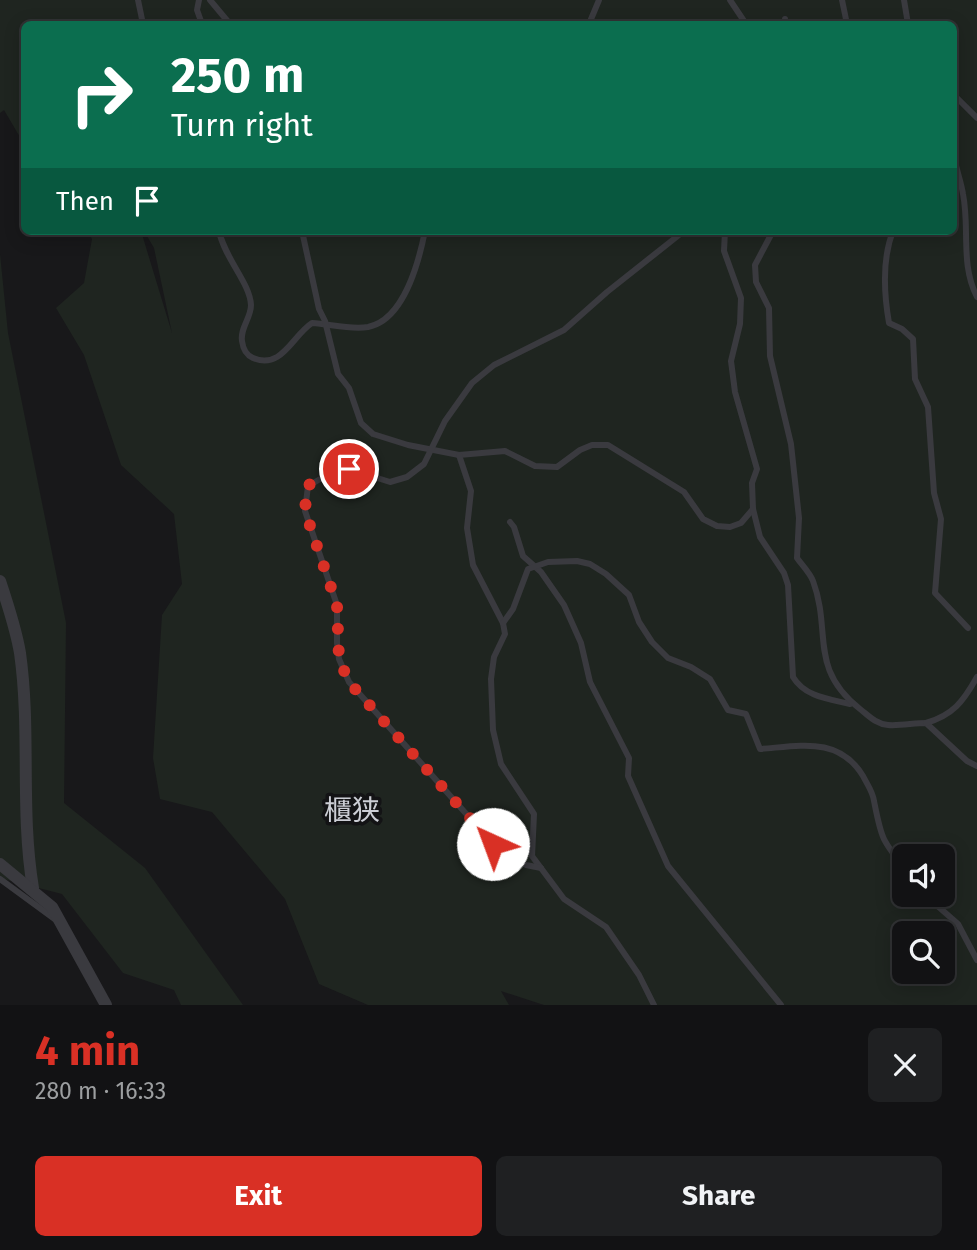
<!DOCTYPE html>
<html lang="en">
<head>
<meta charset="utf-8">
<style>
	:root { --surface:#121214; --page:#1f2022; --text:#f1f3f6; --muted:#9c9ea0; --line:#313234; --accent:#d93025 }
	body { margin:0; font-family:"Fira Sans","Noto Sans JP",sans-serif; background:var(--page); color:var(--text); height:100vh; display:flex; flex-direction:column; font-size:26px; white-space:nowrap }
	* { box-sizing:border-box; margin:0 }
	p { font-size:23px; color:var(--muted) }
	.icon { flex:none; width:38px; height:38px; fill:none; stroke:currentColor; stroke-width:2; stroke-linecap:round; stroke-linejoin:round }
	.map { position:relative; height:1005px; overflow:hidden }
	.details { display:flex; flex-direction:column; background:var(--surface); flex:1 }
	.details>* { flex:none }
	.guide { position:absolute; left:21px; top:21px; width:936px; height:214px; border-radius:10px; box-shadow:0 4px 18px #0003,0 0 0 2px var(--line); background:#0b6e4f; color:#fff; overflow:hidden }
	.fabs { position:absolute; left:892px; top:844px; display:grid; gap:14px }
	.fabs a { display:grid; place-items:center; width:63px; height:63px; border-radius:10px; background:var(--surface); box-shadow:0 4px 18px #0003,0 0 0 2px var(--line); font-size:35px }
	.pin { position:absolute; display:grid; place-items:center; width:60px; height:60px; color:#fff; margin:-30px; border:4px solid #fff; border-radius:50%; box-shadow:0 2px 7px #0007 }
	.me { position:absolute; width:77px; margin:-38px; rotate:317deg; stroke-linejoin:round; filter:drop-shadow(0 0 5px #0008) }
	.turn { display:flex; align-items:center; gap:24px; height:147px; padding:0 35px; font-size:32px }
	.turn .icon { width:91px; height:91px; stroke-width:2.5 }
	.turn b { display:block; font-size:49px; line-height:60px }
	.then { display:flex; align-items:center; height:66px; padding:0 35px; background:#0003; gap:14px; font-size:26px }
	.round { display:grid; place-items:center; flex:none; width:74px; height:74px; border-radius:10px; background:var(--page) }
	.headline { display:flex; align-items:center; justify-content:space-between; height:119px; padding:0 35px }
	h1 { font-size:42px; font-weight:700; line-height:52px; color:var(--accent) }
	.cta { display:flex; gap:14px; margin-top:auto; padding:14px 35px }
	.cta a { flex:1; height:80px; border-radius:10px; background:var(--accent); color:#fff; font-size:28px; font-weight:700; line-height:80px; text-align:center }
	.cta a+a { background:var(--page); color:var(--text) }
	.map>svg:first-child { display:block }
</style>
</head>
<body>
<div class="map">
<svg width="977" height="1005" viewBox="0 0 977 1005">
	<rect width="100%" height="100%" fill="#18181a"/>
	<g fill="#1f2520" fill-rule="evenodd">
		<path d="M0,0H977V1005H544L501,991L509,1005H368L319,984L285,899L212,812L160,799L153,758L162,615L182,584L174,514L121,465L84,355L56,308L84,283L92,239L88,231H141L172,333L154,248L144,231H954V24H24V144L4,110L0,113ZM905,856H943V894H905ZM905,933H943V971H905Z"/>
		<path d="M0,254L8,333L66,623L64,803L145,868L243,1005H181L174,990L123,973L62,894L0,878Z"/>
	</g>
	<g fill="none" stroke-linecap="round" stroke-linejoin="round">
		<g stroke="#3a3a3f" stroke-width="6">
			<path d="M138,0L143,24"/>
			<path d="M199,0L197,10L202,24"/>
			<path d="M210,0L230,24"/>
			<path d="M730,0L746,24"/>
			<path d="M842,0L847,24"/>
			<path d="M904,0L908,24"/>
			<path d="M785,19V24"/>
			<path d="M589,24L599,0"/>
			<path d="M954,95L977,118"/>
			<path d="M954,156C956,169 961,181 963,194C970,229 960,264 977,297"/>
			<path d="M219,231C225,259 250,283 251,305C251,318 240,328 242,341C243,349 246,355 253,358C282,370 292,336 312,323C330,324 350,330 368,327C404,320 419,261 425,231"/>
			<path d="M302,231L319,309L325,321L338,374L349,388L361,423L373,434L408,445L459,455L505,451L535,466L557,467L580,450L592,445H608L684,492L703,519L717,526L730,527L741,523L753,509"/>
			<path d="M725,231L724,251L741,298L740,324L731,361L735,392L757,469L752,483L753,509L760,537L784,573L788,585L793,677C805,697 829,699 850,704"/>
			<path d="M773,231L755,265L756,282L769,308L770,356L791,444L799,518L797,558C802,565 810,573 813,581C832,632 808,668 860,709C869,716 876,724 888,725C900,726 914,723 926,723L967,761L977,766"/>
			<path d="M893,231C882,259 884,294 889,323L902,329L913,339L915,379L928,407L934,493L941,519L935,593L968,628"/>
			<path d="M459,455L471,491L467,528L473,565L503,623L505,634L494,657L491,679L493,730L501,764L534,814L532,856L564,899L606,927L639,975L654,1005"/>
			<path d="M510,522L514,527L523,556L541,572L564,605L581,643L590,682L629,758L628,776L668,866L781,1005"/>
			<path d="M503,623L513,609L528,569L548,562L577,561L590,564L606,574L629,595L639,622L652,642L668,658L691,667L710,679L728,710L746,714L760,749C800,746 839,736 863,776C867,784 873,792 874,801C881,836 881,840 905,868"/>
			<path d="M926,723C953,715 963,702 977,677"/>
			<path d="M541,868L526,865L493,844L349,682L339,659L337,643V605L305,511L308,486L336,470L349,469L390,482L407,477L424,464L445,421L472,383L494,365L564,330L607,292L684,231"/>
			<path d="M0,879L56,920"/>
			<path d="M924,894L958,924L977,960"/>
		</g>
		<g stroke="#3a3a3f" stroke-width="12">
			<path d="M0,581C8,605 16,629 20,653C31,731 20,810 33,888"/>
			<path d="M0,864L52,907L106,1005"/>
		</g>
	</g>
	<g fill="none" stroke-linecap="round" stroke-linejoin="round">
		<path stroke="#d93025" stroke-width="12" stroke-dasharray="0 21.6" d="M349,469L336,470L307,486L305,511L337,605L339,659L349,682L493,844"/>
	</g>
	<g text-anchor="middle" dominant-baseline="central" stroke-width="7" stroke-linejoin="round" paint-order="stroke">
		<g font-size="28" fill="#ccced5" stroke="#131315">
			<text x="352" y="810">櫃狭</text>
		</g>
	</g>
</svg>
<div class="fabs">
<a><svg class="icon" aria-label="sound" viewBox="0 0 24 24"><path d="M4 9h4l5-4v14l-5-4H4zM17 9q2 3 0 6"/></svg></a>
<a><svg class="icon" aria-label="search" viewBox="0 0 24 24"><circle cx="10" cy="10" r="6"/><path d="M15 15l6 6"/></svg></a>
</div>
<div class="pin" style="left:349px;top:469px;background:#d93025"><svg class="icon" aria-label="arrive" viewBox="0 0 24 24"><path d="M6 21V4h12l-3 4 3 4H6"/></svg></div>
<svg class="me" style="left:493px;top:844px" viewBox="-20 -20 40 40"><circle r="19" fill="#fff"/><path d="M0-13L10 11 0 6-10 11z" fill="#d93025"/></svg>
<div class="guide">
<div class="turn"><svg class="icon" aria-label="right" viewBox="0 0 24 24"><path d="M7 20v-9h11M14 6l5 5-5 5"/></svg><div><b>250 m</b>Turn right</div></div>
<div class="then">Then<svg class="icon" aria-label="arrive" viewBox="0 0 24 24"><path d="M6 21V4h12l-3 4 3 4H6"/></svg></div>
</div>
</div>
<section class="details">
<div class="headline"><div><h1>4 min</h1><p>280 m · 16:33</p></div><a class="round"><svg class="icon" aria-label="close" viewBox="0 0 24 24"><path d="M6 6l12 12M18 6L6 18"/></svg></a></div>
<div class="cta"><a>Exit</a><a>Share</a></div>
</section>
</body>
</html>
